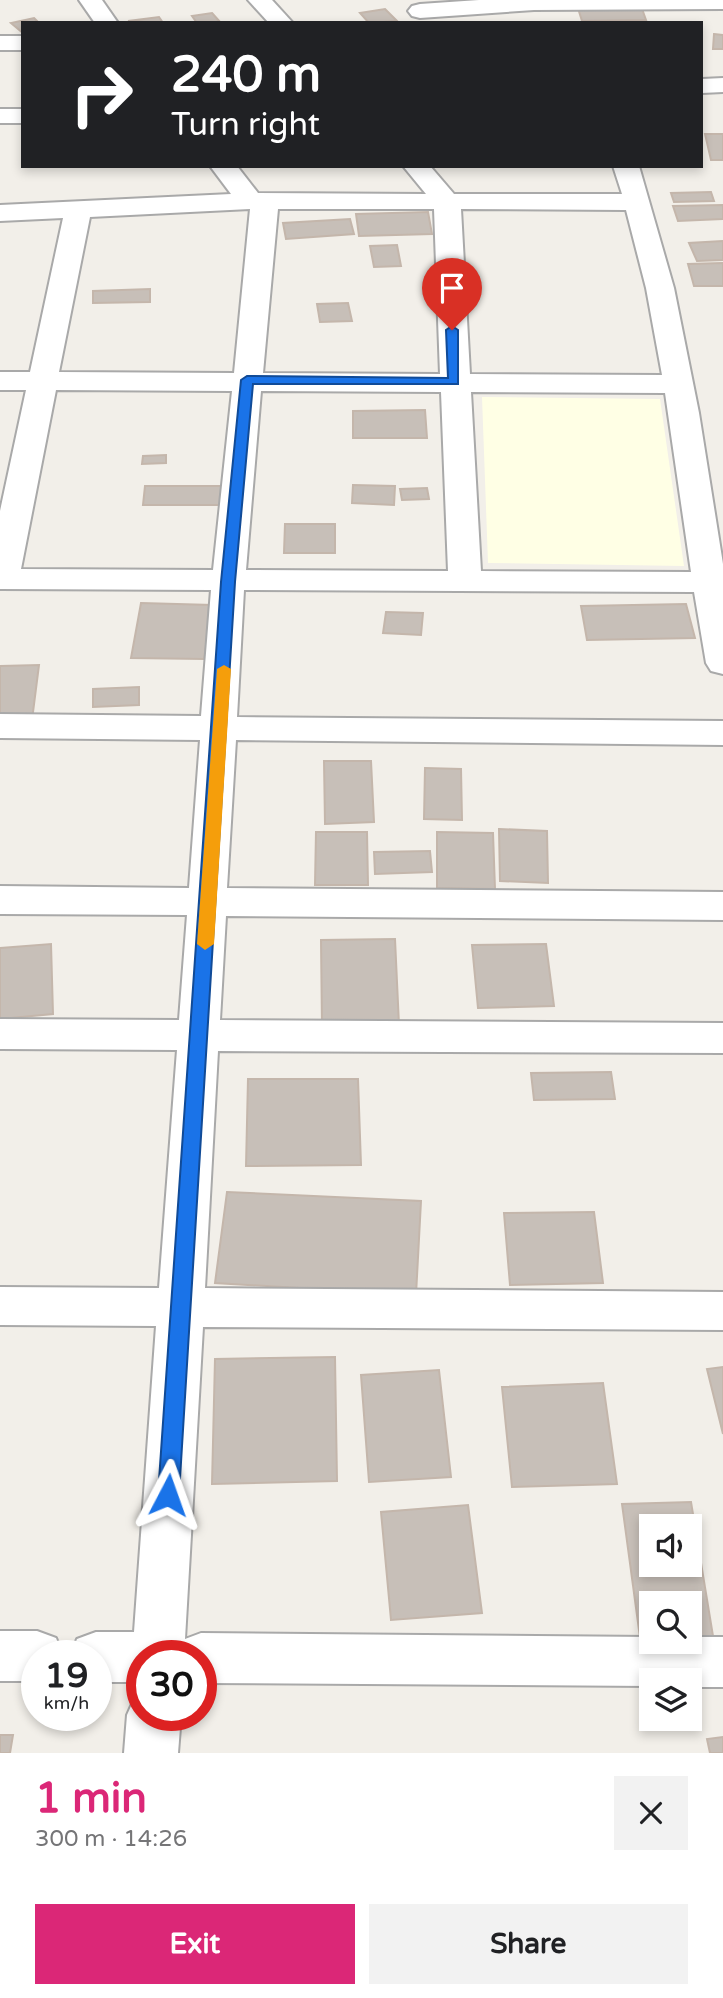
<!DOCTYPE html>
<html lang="en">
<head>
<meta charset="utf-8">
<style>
	:root { --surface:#fff; --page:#f2f2f2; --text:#202124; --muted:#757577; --accent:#db2777 }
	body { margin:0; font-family:"Varela Round",sans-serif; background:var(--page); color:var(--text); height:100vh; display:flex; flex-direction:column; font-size:26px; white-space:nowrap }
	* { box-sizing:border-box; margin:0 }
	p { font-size:23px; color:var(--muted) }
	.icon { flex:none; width:38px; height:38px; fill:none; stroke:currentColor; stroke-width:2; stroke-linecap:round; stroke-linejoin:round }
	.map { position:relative; height:1753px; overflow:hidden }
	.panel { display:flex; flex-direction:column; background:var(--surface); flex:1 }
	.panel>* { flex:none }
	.guide { position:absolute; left:21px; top:21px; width:682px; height:147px; border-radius:0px; box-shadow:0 4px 10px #0003; background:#202124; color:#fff; overflow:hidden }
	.tools { position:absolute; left:639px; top:1514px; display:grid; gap:14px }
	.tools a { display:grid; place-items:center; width:63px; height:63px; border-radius:0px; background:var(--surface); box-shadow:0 4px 10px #0003; font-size:35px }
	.speed { position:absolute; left:21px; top:1640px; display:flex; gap:14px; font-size:35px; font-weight:700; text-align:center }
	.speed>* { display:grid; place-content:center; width:91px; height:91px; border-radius:50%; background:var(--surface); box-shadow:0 4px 10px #0003; line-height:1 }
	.speed small { font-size:18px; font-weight:400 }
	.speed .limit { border:10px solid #d22; background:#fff; color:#111 }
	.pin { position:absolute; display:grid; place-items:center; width:60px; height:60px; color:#fff; margin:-72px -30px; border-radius:50% 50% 50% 0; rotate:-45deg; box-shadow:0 0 7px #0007 }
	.pin .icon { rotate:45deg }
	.me { position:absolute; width:77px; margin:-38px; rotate:4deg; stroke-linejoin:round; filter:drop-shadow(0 0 5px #0008) }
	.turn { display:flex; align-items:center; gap:24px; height:147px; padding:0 35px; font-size:32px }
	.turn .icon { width:91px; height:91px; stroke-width:2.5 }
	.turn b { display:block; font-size:49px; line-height:60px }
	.round { display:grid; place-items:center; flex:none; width:74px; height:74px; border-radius:0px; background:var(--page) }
	.headline { display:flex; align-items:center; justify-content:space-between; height:119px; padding:0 35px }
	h1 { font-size:42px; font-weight:700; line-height:52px; color:var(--accent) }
	.primary-button { display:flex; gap:14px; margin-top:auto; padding:14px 35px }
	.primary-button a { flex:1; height:80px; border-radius:0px; background:var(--accent); color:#fff; font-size:28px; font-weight:700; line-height:80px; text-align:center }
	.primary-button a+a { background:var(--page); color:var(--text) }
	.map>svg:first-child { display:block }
</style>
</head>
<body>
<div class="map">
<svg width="723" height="1753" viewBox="0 0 723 1753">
	<rect width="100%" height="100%" fill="#f2efe9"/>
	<path fill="#ffffe5" d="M482,397L660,399L684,566L488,563Z"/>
	<g fill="#c7bfb8" stroke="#c4b6ab" stroke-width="2" fill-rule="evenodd">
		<path d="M640,3L646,20L582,21L577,5Z"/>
		<path d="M385,9L397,21L369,23L360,13Z"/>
		<path d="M212,13L221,23H197L192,16Z"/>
		<path d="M159,17L163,23L128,21Z"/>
		<path d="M34,18L39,23H23V33L11,23Z"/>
		<path d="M714,34L723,35V49H713Z"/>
		<path d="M705,134H723V160H711Z"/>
		<path d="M711,192L714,201L674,202L671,193Z"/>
		<path d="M723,205V219L678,221L673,206Z"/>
		<path d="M428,212L432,234L359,236L356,214Z"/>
		<path d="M350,219L354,234L286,239L283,223Z"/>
		<path d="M723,241V260L697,261L689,243Z"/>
		<path d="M397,245L401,266L374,267L370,246Z"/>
		<path d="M723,263V286H694L688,264Z"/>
		<path d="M150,289V302L93,303V291Z"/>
		<path d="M348,303L352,321L320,322L317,304Z"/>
		<path d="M425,410L427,438H353V411Z"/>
		<path d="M166,455V463L142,464L143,456Z"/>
		<path d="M353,485L395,486L394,505L352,503Z"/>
		<path d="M145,486H225L223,505H143Z"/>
		<path d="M427,488L429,499L402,500L400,489Z"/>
		<path d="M285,524H335V553H284Z"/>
		<path d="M141,603L212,605L204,659L131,658Z"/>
		<path d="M686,604L695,638L587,640L581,606Z"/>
		<path d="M386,612L423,613L421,635L383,633Z"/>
		<path d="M39,665L32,720L0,721V666Z"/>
		<path d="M139,687V705L93,707V689Z"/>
		<path d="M324,761H371L374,822L325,824Z"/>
		<path d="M425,768L461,769L462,820L424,819Z"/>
		<path d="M499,829L547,831L548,883L500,881Z"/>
		<path d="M316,832H367L368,885H315Z"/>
		<path d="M437,832L493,833L495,889L437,888Z"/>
		<path d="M430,851L432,872L375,874L374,852Z"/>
		<path d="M395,939L399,1025L322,1026L321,940Z"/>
		<path d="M51,944L53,1014L0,1019V948Z"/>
		<path d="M546,944L554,1006L478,1008L472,945Z"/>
		<path d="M611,1072L615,1099L534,1100L531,1073Z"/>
		<path d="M248,1079H358L361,1165L246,1166Z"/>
		<path d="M227,1192L421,1201L416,1295L215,1283Z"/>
		<path d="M594,1212L603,1283L510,1285L504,1213Z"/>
		<path d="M335,1357L337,1481L212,1484L215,1359Z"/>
		<path d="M723,1367V1434L707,1369Z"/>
		<path d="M439,1370L451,1477L369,1482L361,1375Z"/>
		<path d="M603,1383L617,1484L512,1487L502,1387Z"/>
		<path d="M691,1502L714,1642L641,1645L622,1504ZM651,1526H690V1564H651ZM651,1603H690V1642H651Z"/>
		<path d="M468,1505L482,1613L391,1620L381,1512Z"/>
		<path d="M0,1735H13L10,1753H0Z"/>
		<path d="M723,1737V1753H710L707,1739Z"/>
	</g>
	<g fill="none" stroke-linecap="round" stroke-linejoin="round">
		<g stroke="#a9a9a9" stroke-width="4">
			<g id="minor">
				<path d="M79,0H102L118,23H95Z"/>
				<path d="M248,0H272L293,23H269Z"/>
				<path d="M479,0H723V9L534,10L420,18L412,16L408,11L412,6L420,4Z"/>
				<rect x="0" y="36" width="23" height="14"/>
				<path d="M723,78V92L702,93V79Z"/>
				<rect x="0" y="109" width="23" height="14"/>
				<path d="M210,166H237L258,193L426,194L403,166H430L454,194H622L613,166H639L674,288L699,413L723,564V674L711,671L706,663L694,592L244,590L237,717L723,721V745L236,740L227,888L723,892V920L226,916L220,1020L723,1023V1053L218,1051L205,1288L723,1292V1330L203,1327L185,1639L201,1633L651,1637V1642H690V1637H723V1687H690V1680H651V1686L201,1683V1656H142V1682H96V1656H70L77,1639L96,1632H134L156,1326L0,1325V1287L159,1288L177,1050L0,1049V1019L179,1020L187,915L0,914V886L189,888L200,740L0,738V714L201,716L211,590L0,589V511L26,390H0V372H30L63,218L0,221V205L231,194ZM250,209L234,373L59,372L90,217ZM278,209H434L440,374L263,373ZM461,209L626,210L646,288L662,375L470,374ZM56,390L232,391L213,570L21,569ZM261,391L441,392L448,571L246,570ZM471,392L665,393L691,572L481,571Z"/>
				<path d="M0,1631H37L56,1638L63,1656H37V1681H0Z"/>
				<path d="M142,1694V1715H181L178,1753H124L127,1715L135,1697Z"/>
			</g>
		</g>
		<use href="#minor" fill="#fff" fill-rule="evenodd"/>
	</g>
	<path fill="#1a73e8" stroke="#114b97" stroke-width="2" d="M452,326L458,330V384H253L235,582L179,1495L176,1501L168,1504L161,1501L158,1495L221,582L241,380L247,376L448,378L446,330Z"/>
	<path fill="#f59e0b" d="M224,665L231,669L214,944L205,950L197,944L217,669Z"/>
</svg>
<div class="tools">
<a><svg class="icon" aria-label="sound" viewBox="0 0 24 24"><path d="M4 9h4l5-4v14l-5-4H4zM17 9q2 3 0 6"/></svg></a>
<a><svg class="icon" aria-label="search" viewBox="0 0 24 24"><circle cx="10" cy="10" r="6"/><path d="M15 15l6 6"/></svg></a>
<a><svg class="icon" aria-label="layers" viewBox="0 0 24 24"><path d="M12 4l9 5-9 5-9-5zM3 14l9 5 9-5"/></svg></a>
</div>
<div class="speed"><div>19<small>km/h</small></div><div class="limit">30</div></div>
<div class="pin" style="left:452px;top:330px;background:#d93025"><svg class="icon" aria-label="arrive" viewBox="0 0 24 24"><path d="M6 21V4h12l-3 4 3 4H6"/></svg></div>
<svg class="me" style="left:168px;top:1495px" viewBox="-20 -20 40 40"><path d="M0-17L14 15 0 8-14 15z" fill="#1a73e8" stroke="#fff" stroke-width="4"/></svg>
<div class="guide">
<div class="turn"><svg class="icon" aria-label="right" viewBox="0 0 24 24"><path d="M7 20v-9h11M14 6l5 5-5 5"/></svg><div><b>240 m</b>Turn right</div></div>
</div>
</div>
<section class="panel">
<div class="headline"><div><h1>1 min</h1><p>300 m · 14:26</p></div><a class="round"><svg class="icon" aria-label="close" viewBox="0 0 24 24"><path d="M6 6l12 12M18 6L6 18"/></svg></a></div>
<div class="primary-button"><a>Exit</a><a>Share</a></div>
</section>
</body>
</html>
